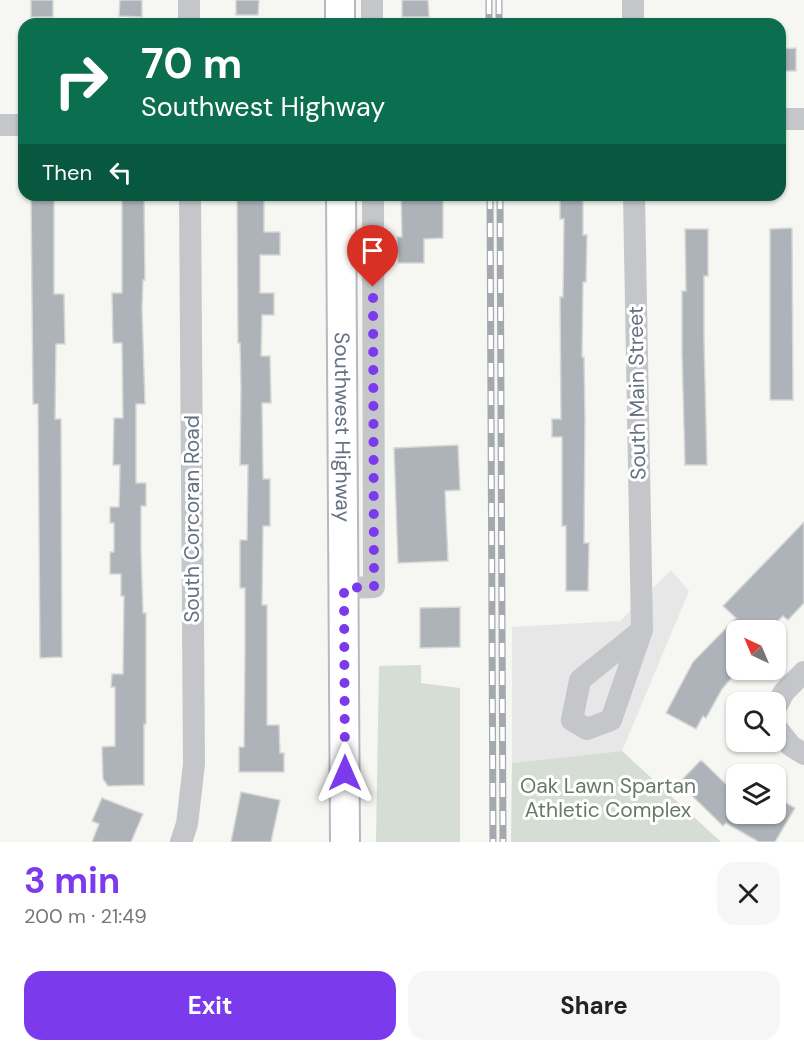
<!DOCTYPE html>
<html lang="en">
<head>
<meta charset="utf-8">
<style>
	:root { --surface:#fff; --page:#f6f6f6; --text:#222; --muted:#767676; --accent:#7c3aed }
	body { margin:0; font-family:"DM Sans",sans-serif; background:var(--page); color:var(--text); height:100vh; display:flex; flex-direction:column; font-size:22px; white-space:nowrap }
	* { box-sizing:border-box; margin:0 }
	p { font-size:20px; color:var(--muted) }
	.icon { flex:none; width:33px; height:33px; fill:none; stroke:currentColor; stroke-width:2; stroke-linecap:round; stroke-linejoin:round }
	.map { position:relative; height:842px; overflow:hidden }
	.sheet { display:flex; flex-direction:column; background:var(--surface); flex:1 }
	.sheet>* { flex:none }
	.hud { position:absolute; left:18px; top:18px; width:768px; height:183px; border-radius:18px; box-shadow:0 2px 4px #0004; background:#0b6e4f; color:#fff; overflow:hidden }
	.needle { width:39px; rotate:316deg }
	.controls { position:absolute; left:726px; top:620px; display:grid; gap:12px }
	.controls a { display:grid; place-items:center; width:60px; height:60px; border-radius:12px; background:var(--surface); box-shadow:0 2px 4px #0004; font-size:30px }
	.pin { position:absolute; display:grid; place-items:center; width:51px; height:51px; color:#fff; margin:-62px -26px; border-radius:50% 50% 50% 0; rotate:-45deg; box-shadow:0 0 6px #0007 }
	.pin .icon { rotate:45deg }
	.me { position:absolute; width:66px; margin:-33px; rotate:0deg; stroke-linejoin:round; filter:drop-shadow(0 0 4px #0008) }
	.turn { display:flex; align-items:center; gap:21px; height:126px; padding:0 24px; font-size:27px }
	.turn .icon { width:78px; height:78px; stroke-width:2.5 }
	.turn b { display:block; font-size:42px; line-height:51px }
	.then { display:flex; align-items:center; height:57px; padding:0 24px; background:#0003; gap:12px; font-size:22px }
	.round { display:grid; place-items:center; flex:none; width:63px; height:63px; border-radius:18px; background:var(--page) }
	.overview { display:flex; align-items:center; justify-content:space-between; height:102px; padding:0 24px }
	h1 { font-size:36px; font-weight:700; line-height:45px; color:var(--accent) }
	.primary-button { display:flex; gap:12px; margin-top:auto; padding:12px 24px }
	.primary-button a { flex:1; height:69px; border-radius:18px; background:var(--accent); color:#fff; font-size:24px; font-weight:700; line-height:69px; text-align:center }
	.primary-button a+a { background:var(--page); color:var(--text) }
	.map>svg:first-child { display:block }
</style>
</head>
<body>
<div class="map">
<svg width="804" height="842" viewBox="0 0 804 842">
	<rect width="100%" height="100%" fill="#f6f6f3"/>
	<path fill="#e6e7e6" d="M671,570L689,591L622,751L512,763V627L620,621Z"/>
	<g fill="#d6ddd4">
		<path d="M421,665V683L460,688V842H376L379,666Z"/>
		<path d="M622,751L721,842H511L512,763Z"/>
	</g>
	<g fill="#adb3b9" stroke="#d7d7d5" stroke-width="1.5">
		<rect x="31" y="0" width="22" height="17"/>
		<path d="M120,0H142V17L119,16Z"/>
		<path d="M236,0H259L258,15H236Z"/>
		<path d="M402,0H428L429,17H402Z"/>
		<path d="M796,48V71H780V49Z"/>
		<path d="M31,195H54V294H64L65,344H56L55,419H61L62,657L40,658L38,404H33Z"/>
		<path d="M122,195H144L145,280H143L142,309L145,404H136V483H146V506H141V551L143,613H146V724H144V785L108,786L103,779L102,747L115,746V687H111L112,674H123L124,596H121V574H110V552H114V523H110V507H119L120,465H113L114,418H123L122,343H113L112,293H122Z"/>
		<path d="M237,195H264V232H280V255H260V293H274V315H262L261,356H270L271,403H262L263,479H270V526H263L262,605H267V725H279L280,753H284V772H239V747H244L245,652V588H240V540H247L248,465H240L241,389L240,343H238Z"/>
		<path d="M401,195H443V238L424,239V263H398L397,237H402Z"/>
		<path d="M560,195H583V235H587L586,282H583L582,357H584L585,419L584,543H589L588,591H566V526H562V437H552V419H561L560,297H563L564,219H560Z"/>
		<path d="M792,228L793,400H770V229Z"/>
		<path d="M685,229H708V276H704V338L707,465H685L682,353V291H686Z"/>
		<path d="M458,445L460,490L445,491L448,561L398,563L394,448Z"/>
		<path d="M804,522V603L788,620L783,616L769,630H736V673L722,689L706,718L703,716L696,729L666,713L693,662L736,618L723,606Z"/>
		<path d="M460,607V647L420,648V608Z"/>
		<path d="M701,760L736,794V813H776V797L795,808L775,842H759L726,823L723,826L679,783Z"/>
		<path d="M241,792L280,800L271,842H231Z"/>
		<path d="M102,798L143,814L131,842H92L99,824L92,821Z"/>
	</g>
	<g fill="none" stroke-linecap="round" stroke-linejoin="round">
		<g stroke="#b7b9be" stroke-width="32">
			<g id="major">
				<path d="M340,0V24"/>
				<path id="s1" d="M341,195L345,842"/>
			</g>
		</g>
		<g stroke="#c4c6ca" stroke-width="22">
			<path d="M189,0V24"/>
			<path d="M372,0V24"/>
			<path d="M633,24V0"/>
			<path d="M780,119H804"/>
			<path d="M0,125H24"/>
			<path d="M634,195L642,630L580,680L572,720L587,729L611,720L642,630"/>
			<path d="M343,588L374,587L373,195"/>
			<path d="M776,707L784,692L804,672"/>
			<path d="M776,727L791,746L804,754"/>
			<path d="M181,842L187,824L194,764L190,195"/>
		</g>
		<use href="#major" stroke="#fff" stroke-width="28"/>
		<g stroke="#a4a8af" stroke-width="7">
			<g id="rail">
				<path d="M489,0V24"/>
				<path d="M499,0V24"/>
				<path d="M490,195L493,842"/>
				<path d="M500,195L503,842"/>
			</g>
		</g>
		<use href="#rail" stroke="#fff" stroke-width="4.5" stroke-dasharray="14" stroke-linecap="butt"/>
	</g>
	<g fill="none" stroke-linecap="round" stroke-linejoin="round">
		<path stroke="#7c3aed" stroke-width="10" stroke-dasharray="0 18" d="M345,773L344,588L374,587L373,287"/>
	</g>
	<g text-anchor="middle" dominant-baseline="central" stroke-width="6" stroke-linejoin="round" paint-order="stroke">
		<g font-size="21" fill="#667183" stroke="#fff">
			<text transform="translate(637 393) rotate(-91)">South Main Street</text>
			<text stroke="none"><textPath href="#s1" startOffset="232">Southwest Highway</textPath></text>
			<text transform="translate(192 519) rotate(-90)">South Corcoran Road</text>
		</g>
		<g font-size="21" fill="#667a65" stroke="#fff">
			<text x="608" y="786">Oak Lawn Spartan<tspan x="608" dy="24">Athletic Complex</tspan></text>
		</g>
	</g>
</svg>
<div class="controls">
<a><svg class="needle" viewBox="-14 -14 28 28"><path d="M0-13l5 13h-10z" fill="#e53935"/><path d="M0 13l5-13h-10z" fill="#767676"/></svg></a>
<a><svg class="icon" aria-label="search" viewBox="0 0 24 24"><circle cx="10" cy="10" r="6"/><path d="M15 15l6 6"/></svg></a>
<a><svg class="icon" aria-label="layers" viewBox="0 0 24 24"><path d="M12 4l9 5-9 5-9-5zM3 14l9 5 9-5"/></svg></a>
</div>
<div class="pin" style="left:373px;top:287px;background:#d93025"><svg class="icon" aria-label="arrive" viewBox="0 0 24 24"><path d="M6 21V4h12l-3 4 3 4H6"/></svg></div>
<svg class="me" style="left:345px;top:773px" viewBox="-20 -20 40 40"><path d="M0-17L14 15 0 8-14 15z" fill="#7c3aed" stroke="#fff" stroke-width="4"/></svg>
<div class="hud">
<div class="turn"><svg class="icon" aria-label="right" viewBox="0 0 24 24"><path d="M7 20v-9h11M14 6l5 5-5 5"/></svg><div><b>70 m</b>Southwest Highway</div></div>
<div class="then">Then<svg class="icon" aria-label="left" viewBox="0 0 24 24"><path d="M17 20v-9H6M10 6l-5 5 5 5"/></svg></div>
</div>
</div>
<section class="sheet">
<div class="overview"><div><h1>3 min</h1><p>200 m · 21:49</p></div><a class="round"><svg class="icon" aria-label="close" viewBox="0 0 24 24"><path d="M6 6l12 12M18 6L6 18"/></svg></a></div>
<div class="primary-button"><a>Exit</a><a>Share</a></div>
</section>
</body>
</html>
